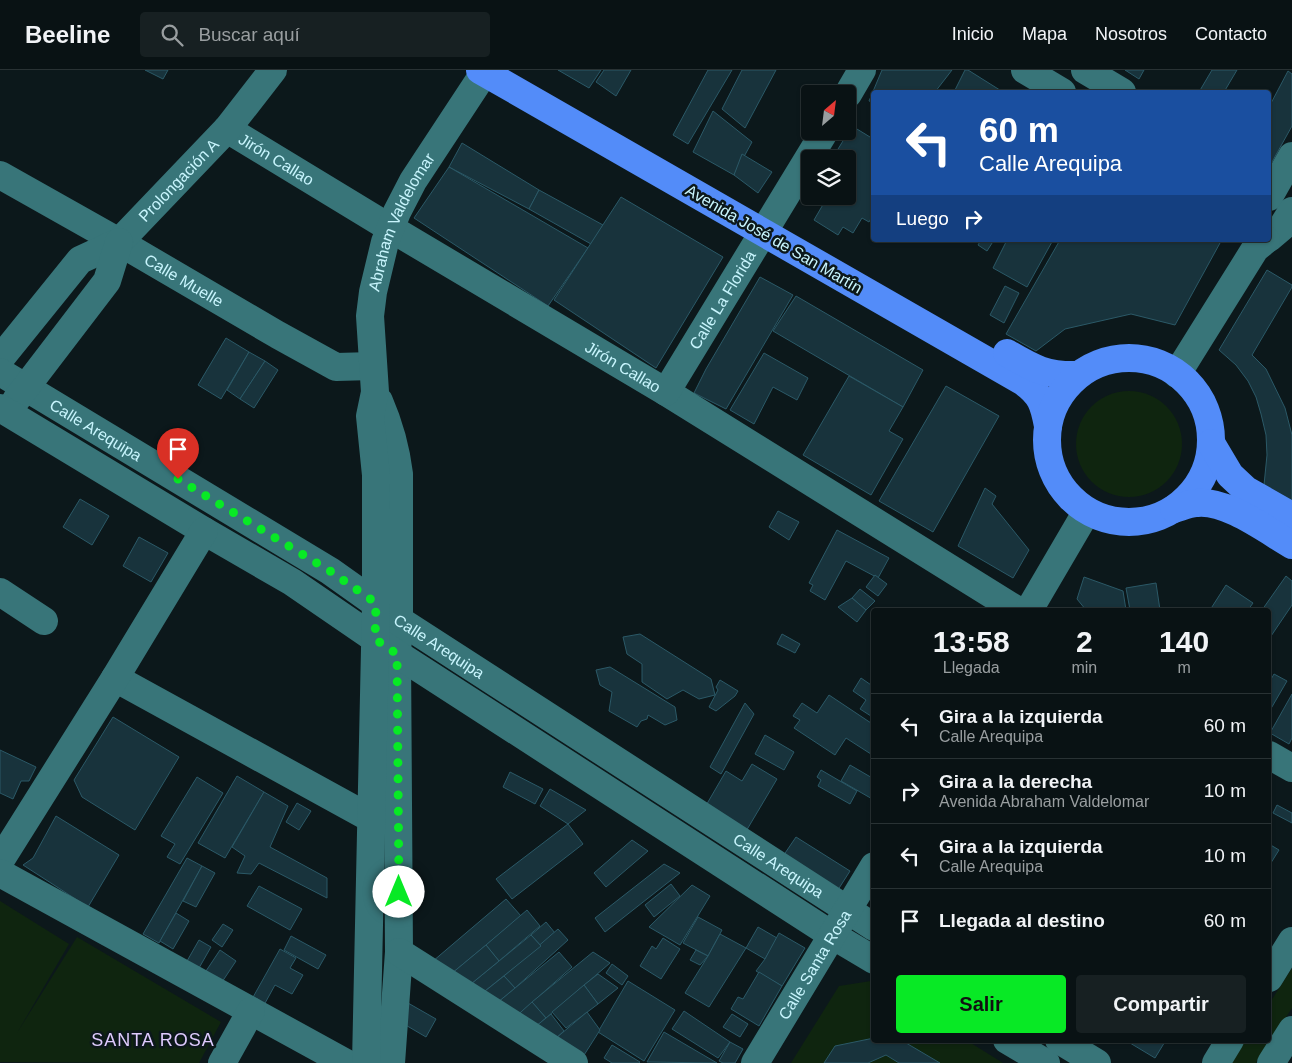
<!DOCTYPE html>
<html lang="es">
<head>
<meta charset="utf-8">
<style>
	:root { --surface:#091214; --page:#172022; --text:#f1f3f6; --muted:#999ea0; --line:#293234; --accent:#08e925 }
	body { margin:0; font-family:Arial,sans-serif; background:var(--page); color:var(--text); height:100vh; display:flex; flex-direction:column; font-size:19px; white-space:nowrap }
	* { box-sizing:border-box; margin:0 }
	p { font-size:16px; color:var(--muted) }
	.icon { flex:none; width:28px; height:28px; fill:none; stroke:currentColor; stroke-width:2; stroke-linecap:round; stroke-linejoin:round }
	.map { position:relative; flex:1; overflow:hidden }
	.details { position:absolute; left:871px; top:538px; width:400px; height:435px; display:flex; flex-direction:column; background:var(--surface); border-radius:5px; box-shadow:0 1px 4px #0004,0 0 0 1px var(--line) }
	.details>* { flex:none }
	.hud { position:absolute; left:871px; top:20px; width:400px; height:152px; border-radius:5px; box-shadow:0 1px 4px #0004,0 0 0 1px var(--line); background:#1a4fa0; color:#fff; overflow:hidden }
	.needle { width:32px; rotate:28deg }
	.fabs { position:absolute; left:801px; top:15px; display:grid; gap:10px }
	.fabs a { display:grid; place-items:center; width:55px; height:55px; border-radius:5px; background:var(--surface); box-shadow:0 1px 4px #0004,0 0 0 1px var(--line); font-size:25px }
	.pin { position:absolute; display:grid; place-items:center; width:42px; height:42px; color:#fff; margin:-51px -21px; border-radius:50% 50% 50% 0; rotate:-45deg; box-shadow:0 0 5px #0007 }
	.pin .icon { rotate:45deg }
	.me { position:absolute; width:55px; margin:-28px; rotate:0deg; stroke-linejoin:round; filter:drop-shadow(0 0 4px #0008) }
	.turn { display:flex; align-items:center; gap:18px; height:105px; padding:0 25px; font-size:22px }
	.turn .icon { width:65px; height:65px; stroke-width:2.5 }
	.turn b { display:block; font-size:35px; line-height:42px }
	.then { display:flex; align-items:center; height:48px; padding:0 25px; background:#0003; gap:10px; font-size:19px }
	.eta { display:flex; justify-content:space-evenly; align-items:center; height:85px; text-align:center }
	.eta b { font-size:30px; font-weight:700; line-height:35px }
	.cta { display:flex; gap:10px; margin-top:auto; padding:10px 25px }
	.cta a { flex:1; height:58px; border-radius:5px; background:var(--accent); color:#111; font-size:20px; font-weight:700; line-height:58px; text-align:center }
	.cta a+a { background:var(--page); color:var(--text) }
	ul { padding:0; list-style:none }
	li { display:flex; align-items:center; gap:15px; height:65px; padding:0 25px; border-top:1px solid var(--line) }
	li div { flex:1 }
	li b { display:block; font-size:19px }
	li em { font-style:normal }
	header { display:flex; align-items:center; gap:30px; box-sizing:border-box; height:70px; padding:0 25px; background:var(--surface); border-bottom:1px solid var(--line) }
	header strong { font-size:24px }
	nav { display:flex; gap:28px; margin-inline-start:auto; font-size:18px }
	.search { width:350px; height:45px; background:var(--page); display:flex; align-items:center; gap:12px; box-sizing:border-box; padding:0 18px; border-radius:5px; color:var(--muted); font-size:19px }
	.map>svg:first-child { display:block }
</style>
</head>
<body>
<header>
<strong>Beeline</strong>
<div class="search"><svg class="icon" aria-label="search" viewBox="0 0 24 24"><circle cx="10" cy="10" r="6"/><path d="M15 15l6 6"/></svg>Buscar aquí</div>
<nav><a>Inicio</a><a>Mapa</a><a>Nosotros</a><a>Contacto</a></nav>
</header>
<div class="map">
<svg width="1292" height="993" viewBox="0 0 1292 993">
	<rect width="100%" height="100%" fill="#0c181b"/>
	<g fill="#0f250f">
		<circle cx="1129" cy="374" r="53"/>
		<path d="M0,831L69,874L17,963L77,867L221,952L199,993L0,992Z"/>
		<path d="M1292,898V938L1256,993H1231L1246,970H1269V934Z"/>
		<path d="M871,911L874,913V970H966L1003,993H791L839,916Z"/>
	</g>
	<g fill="#18333c" stroke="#2b5967">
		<path d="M145,0H168L163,9Z"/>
		<path d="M558,0H601L589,18Z"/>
		<path d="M604,0H631L616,26L596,12Z"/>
		<path d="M708,0H732L688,74L673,65Z"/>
		<path d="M742,0H776L745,58L722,39Z"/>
		<path d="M882,0H952L935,22H874V33L869,31Z"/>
		<path d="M965,0H968L1003,22H954Z"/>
		<path d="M1125,0H1144L1139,9Z"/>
		<path d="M1212,0H1237L1224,22H1199Z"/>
		<path d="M1288,1L1292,4V56L1272,92L1269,90V37Z"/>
		<path d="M713,41L752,72L734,105L693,82Z"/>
		<path d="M852,56L870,67L874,61V143L869,152L862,148L853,163L843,157L838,165L814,150L828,126H848V89H832Z"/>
		<path d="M462,73L539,120L529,139L449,97Z"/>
		<path d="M742,84L772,102L758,123L734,105Z"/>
		<path d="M449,97L588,178L548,236L414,148Z"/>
		<path d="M539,120L603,155L591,174L529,139Z"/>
		<path d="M621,127L723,187L656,298L554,230Z"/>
		<path d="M981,170H994L987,181L978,175Z"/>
		<path d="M1007,170H1053L1027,217L993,198Z"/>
		<path d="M1060,170H1214L1220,173L1175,255L1131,244L1065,259L1036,281L1006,264Z"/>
		<path d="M1267,200L1292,215V217L1252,285L1266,299L1285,338L1292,365V431L1264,415L1267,385L1266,365L1261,344L1256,327L1248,311L1236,295L1219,280Z"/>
		<path d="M760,207L793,225L726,339L694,323L706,299Z"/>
		<path d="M1005,216L1019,223L1004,253L990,245Z"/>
		<path d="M796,226L923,300L903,337L773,261Z"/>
		<path d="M226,268L249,282L221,329L198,315Z"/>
		<path d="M249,282L265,291L240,329L227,320Z"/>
		<path d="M764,283L808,308L797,330L773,317L754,354L730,340Z"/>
		<path d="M265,291L278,300L254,338L240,329Z"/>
		<path d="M849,306L903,337L889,361L903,369L871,425L803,385Z"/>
		<path d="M946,316L999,346L933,462L879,431Z"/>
		<path d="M985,418L996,426L992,434L1029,480L1013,508L958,476Z"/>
		<path d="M80,429L109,446L92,475L63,457Z"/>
		<path d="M778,441L799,452L789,470L769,457Z"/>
		<path d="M837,460L889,488L878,508L846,491L825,530L810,521L813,515L809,513Z"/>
		<path d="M139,467L168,483L151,512L123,496Z"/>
		<path d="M875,505L887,514L878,526L866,517Z"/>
		<path d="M1286,506L1292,511V535L1269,569V540H1262Z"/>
		<path d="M1084,507L1123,521L1126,540H1086L1077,529Z"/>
		<path d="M1156,513L1160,540H1130L1126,518Z"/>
		<path d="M1226,515L1253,533L1248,540H1210Z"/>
		<path d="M860,519L875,531L866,540L852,528Z"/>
		<path d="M852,528L866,540L857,552L838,537Z"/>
		<path d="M640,564L711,609L715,625L699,629L683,620L667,629L642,612V594L627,584L623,567Z"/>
		<path d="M782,564L800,574L795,583L777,574Z"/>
		<path d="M610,597L675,637L677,650L665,655L648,645L647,649L641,651L637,657L609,641L612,622L600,615L596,600Z"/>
		<path d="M1274,604L1287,611L1269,642V613Z"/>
		<path d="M861,608L874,617V648L860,639L866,630L853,621Z"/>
		<path d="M720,610L738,621L735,626L716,641L709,637L718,620L716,617Z"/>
		<path d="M1292,624V668L1289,674L1270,663Z"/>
		<path d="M829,625L874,655V686L846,668L835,685L794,658L800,650L793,646L802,633L817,643Z"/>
		<path d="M745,633L754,644L721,704L710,697Z"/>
		<path d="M113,647L179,687L135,760L82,727L74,710Z"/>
		<path d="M765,665L794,682L784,700L755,684Z"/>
		<path d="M0,680L36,697L29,711H21L13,729L0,723Z"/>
		<path d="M752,694L777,709L742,768L701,744L726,701L742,711Z"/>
		<path d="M850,695L874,709V730L841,711Z"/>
		<path d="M821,700L857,721L850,734L818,716L821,710L817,707Z"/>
		<path d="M510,702L543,719L535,734L503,717Z"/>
		<path d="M237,706L264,722L225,788L198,773Z"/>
		<path d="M197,707L223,723L180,794L167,787L175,774L161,766Z"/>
		<path d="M550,719L586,740L568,754L540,736Z"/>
		<path d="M264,722L288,736L270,777L327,808V828L259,793L251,804L237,803L245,786L232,777Z"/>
		<path d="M297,733L311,741L299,760L286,752Z"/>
		<path d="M1277,735L1292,743V753L1273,743Z"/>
		<path d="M56,746L119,785L88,837L23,795L33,788Z"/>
		<path d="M568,754L583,774L512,829L496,809Z"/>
		<path d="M796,767L850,801L834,826L779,792Z"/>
		<path d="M632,770L648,781L606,817L594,803Z"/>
		<path d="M1269,774L1279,780L1269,796Z"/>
		<path d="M187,788L202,796L159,873L143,864Z"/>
		<path d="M664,794L680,803L605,862L595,848Z"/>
		<path d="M202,796L215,803L196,837L183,831Z"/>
		<path d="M671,814L680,826L654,847L645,835Z"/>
		<path d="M692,815L710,826L680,875L649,857Z"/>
		<path d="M259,816L302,839L290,860L247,836Z"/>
		<path d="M506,829L521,846L445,909L426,897Z"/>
		<path d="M527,840L540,856L499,891L486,875Z"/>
		<path d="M176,843L189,851L173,879L160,871Z"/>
		<path d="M698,847L722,860L708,886L683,873Z"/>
		<path d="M546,852L555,863L541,876L531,865Z"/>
		<path d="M223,854L233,860L222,877L212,870Z"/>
		<path d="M758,857L777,868L765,889L746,878Z"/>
		<path d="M558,859L568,870L515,918L504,906Z"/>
		<path d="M779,863L805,878L782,916L756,901L765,889Z"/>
		<path d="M720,864L746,878L709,937L685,923L708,886Z"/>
		<path d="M531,865L541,876L475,929L466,918Z"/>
		<path d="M291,866L326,885L318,899L284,880Z"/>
		<path d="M663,868L680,879L661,909L640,896L652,876L656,879Z"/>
		<path d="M199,870L211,877L199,898L187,891Z"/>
		<path d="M486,875L499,891L466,918L451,904Z"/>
		<path d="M280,879L296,888L290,898L303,905L292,924L275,915L264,935L252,929Z"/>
		<path d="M220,880L236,891L222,912L206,901Z"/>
		<path d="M696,880L708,886L700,895L690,890Z"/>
		<path d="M559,882L572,897L511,951L492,937Z"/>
		<path d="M593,882L610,893L546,948L532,932Z"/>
		<path d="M612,894L628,906L622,915L606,903Z"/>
		<path d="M759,902L782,916L759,956L731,939L738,927L743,929Z"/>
		<path d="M598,904L618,918L598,934L584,915Z"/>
		<path d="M504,906L515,918L492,937L480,925Z"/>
		<path d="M628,911L675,940L644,991L598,962Z"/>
		<path d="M584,915L598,934L566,958L552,942Z"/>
		<path d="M532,932L546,948L530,961L511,951Z"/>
		<path d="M408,933L436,949L426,967L397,950Z"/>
		<path d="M684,941L730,972L718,988L672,959Z"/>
		<path d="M587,942L600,960L579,993L549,974Z"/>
		<path d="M551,944L564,961L549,974L530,961Z"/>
		<path d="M732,944L748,954L740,967L723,957Z"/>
		<path d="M664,962L717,993L647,992Z"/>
		<path d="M874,968V970H901L940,993H899L886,985L868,993H824L835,976Z"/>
		<path d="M1125,970H1166L1155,988Z"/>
		<path d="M730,972L743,979L735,993H723L719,991Z"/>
		<path d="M612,975L640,992L639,993H612L604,988Z"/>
	</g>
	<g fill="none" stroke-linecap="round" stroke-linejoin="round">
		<g stroke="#387579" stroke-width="28">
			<path d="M1025,0L1062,22"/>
			<path d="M1085,0L1122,22"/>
			<path d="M848,24L862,0"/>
			<path id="s1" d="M227,59L390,158L666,322L1017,540"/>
			<path id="s2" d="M0,105L119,172L278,265L336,297L373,296"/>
			<path d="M1269,127L1292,86"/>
			<path d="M1269,168L1282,157L1292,141"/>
			<path id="s3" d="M0,289L80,190L119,172L227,59L273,0"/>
			<path id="s4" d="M0,302L330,501L399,550L874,857"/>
			<path d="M1177,304L1255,179L1266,170"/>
			<path id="s5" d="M666,322L825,61"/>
			<path d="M16,330L107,211L119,172"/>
			<path d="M379,331C389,354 396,379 399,404V550L397,584L399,882L391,993"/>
			<path d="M0,338L204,461L292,512L397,584L832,865L874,890"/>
			<path d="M0,522L44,551"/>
			<path d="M1029,540L1087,441"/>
			<path d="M115,608L370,748"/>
			<path d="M1269,685L1292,698"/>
			<path d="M0,791L115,608L204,461"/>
			<path d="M0,803L346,993"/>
			<path d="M399,882L574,993"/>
			<path d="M1269,908L1292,871"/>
			<path d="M1007,970L1046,993"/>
			<path d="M1059,970L1097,993"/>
			<path d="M222,993L251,941"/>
			<path id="s6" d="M366,993L376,533V405L370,346L375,322L370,246L373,222L385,172L397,142L413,111L486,0"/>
			<path id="s7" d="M755,993L874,796"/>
			<path d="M1216,993L1230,970"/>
			<path d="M1271,993L1292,960"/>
		</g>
		<g stroke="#538cf9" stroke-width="28">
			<path d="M480,0L1022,311C1041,324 1044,334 1048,356"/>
			<path d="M1007,283C1034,299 1047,306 1078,305"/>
			<circle cx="1129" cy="370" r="82"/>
			<path d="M1211,373L1230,405L1246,420L1292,446"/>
			<path d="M1174,439C1181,437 1190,433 1197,433C1227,430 1266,460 1292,475"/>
		</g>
	</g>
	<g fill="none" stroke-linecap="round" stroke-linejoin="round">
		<path stroke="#08e925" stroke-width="9" stroke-dasharray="0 16.2" d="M178,409L330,501L376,533L375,569L397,584L399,822"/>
	</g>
	<g text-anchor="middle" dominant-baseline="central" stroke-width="5" stroke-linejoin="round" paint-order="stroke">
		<g font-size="16" fill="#c8f5fd" stroke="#0c181b">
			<text stroke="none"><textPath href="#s1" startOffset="58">Jirón Callao</textPath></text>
			<text stroke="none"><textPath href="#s3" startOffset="256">Prolongación A</textPath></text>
			<text stroke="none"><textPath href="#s6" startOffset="848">Abraham Valdelomar</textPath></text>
			<text transform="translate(774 169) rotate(30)">Avenida José de San Martín</text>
			<text stroke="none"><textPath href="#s2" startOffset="212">Calle Muelle</textPath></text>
			<text stroke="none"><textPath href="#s5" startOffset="108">Calle La Florida</textPath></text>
			<text stroke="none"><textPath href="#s1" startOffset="462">Jirón Callao</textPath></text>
			<text stroke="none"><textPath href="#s4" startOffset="112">Calle Arequipa</textPath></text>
			<text stroke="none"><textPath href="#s4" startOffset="518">Calle Arequipa</textPath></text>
			<text stroke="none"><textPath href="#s4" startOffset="922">Calle Arequipa</textPath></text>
			<text stroke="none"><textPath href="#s7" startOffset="115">Calle Santa Rosa</textPath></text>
		</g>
		<g font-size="18" letter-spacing="1" fill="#decafd" stroke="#0c181b">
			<text x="153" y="970">SANTA ROSA</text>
		</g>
	</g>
</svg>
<div class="fabs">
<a><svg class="needle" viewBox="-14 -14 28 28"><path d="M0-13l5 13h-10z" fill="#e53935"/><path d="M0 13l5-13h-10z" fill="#999ea0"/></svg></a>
<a><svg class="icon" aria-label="layers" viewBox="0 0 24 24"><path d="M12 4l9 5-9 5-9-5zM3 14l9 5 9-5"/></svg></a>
</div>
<div class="pin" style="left:178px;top:409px;background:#d93025"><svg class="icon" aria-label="arrive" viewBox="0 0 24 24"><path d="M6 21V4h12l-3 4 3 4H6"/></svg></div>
<svg class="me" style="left:399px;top:822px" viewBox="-20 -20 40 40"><circle r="19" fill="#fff"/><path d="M0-13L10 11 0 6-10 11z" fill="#08e925"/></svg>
<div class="hud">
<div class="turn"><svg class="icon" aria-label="left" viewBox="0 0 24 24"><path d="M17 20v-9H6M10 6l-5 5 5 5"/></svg><div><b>60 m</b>Calle Arequipa</div></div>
<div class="then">Luego<svg class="icon" aria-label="right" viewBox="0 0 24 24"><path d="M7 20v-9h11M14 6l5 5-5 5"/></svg></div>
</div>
<section class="details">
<div class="eta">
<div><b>13:58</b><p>Llegada</p></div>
<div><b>2</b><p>min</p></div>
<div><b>140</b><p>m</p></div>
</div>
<ul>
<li><svg class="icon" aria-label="left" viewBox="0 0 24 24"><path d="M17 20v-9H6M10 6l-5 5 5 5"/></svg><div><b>Gira a la izquierda</b><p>Calle Arequipa</p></div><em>60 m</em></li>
<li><svg class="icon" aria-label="right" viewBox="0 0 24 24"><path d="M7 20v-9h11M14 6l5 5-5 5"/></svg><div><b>Gira a la derecha</b><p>Avenida Abraham Valdelomar</p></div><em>10 m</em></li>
<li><svg class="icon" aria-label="left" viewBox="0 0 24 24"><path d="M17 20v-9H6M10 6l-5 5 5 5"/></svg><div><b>Gira a la izquierda</b><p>Calle Arequipa</p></div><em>10 m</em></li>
<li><svg class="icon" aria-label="arrive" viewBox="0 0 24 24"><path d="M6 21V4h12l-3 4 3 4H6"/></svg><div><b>Llegada al destino</b></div><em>60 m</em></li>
</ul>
<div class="cta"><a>Salir</a><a>Compartir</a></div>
</section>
</div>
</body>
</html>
